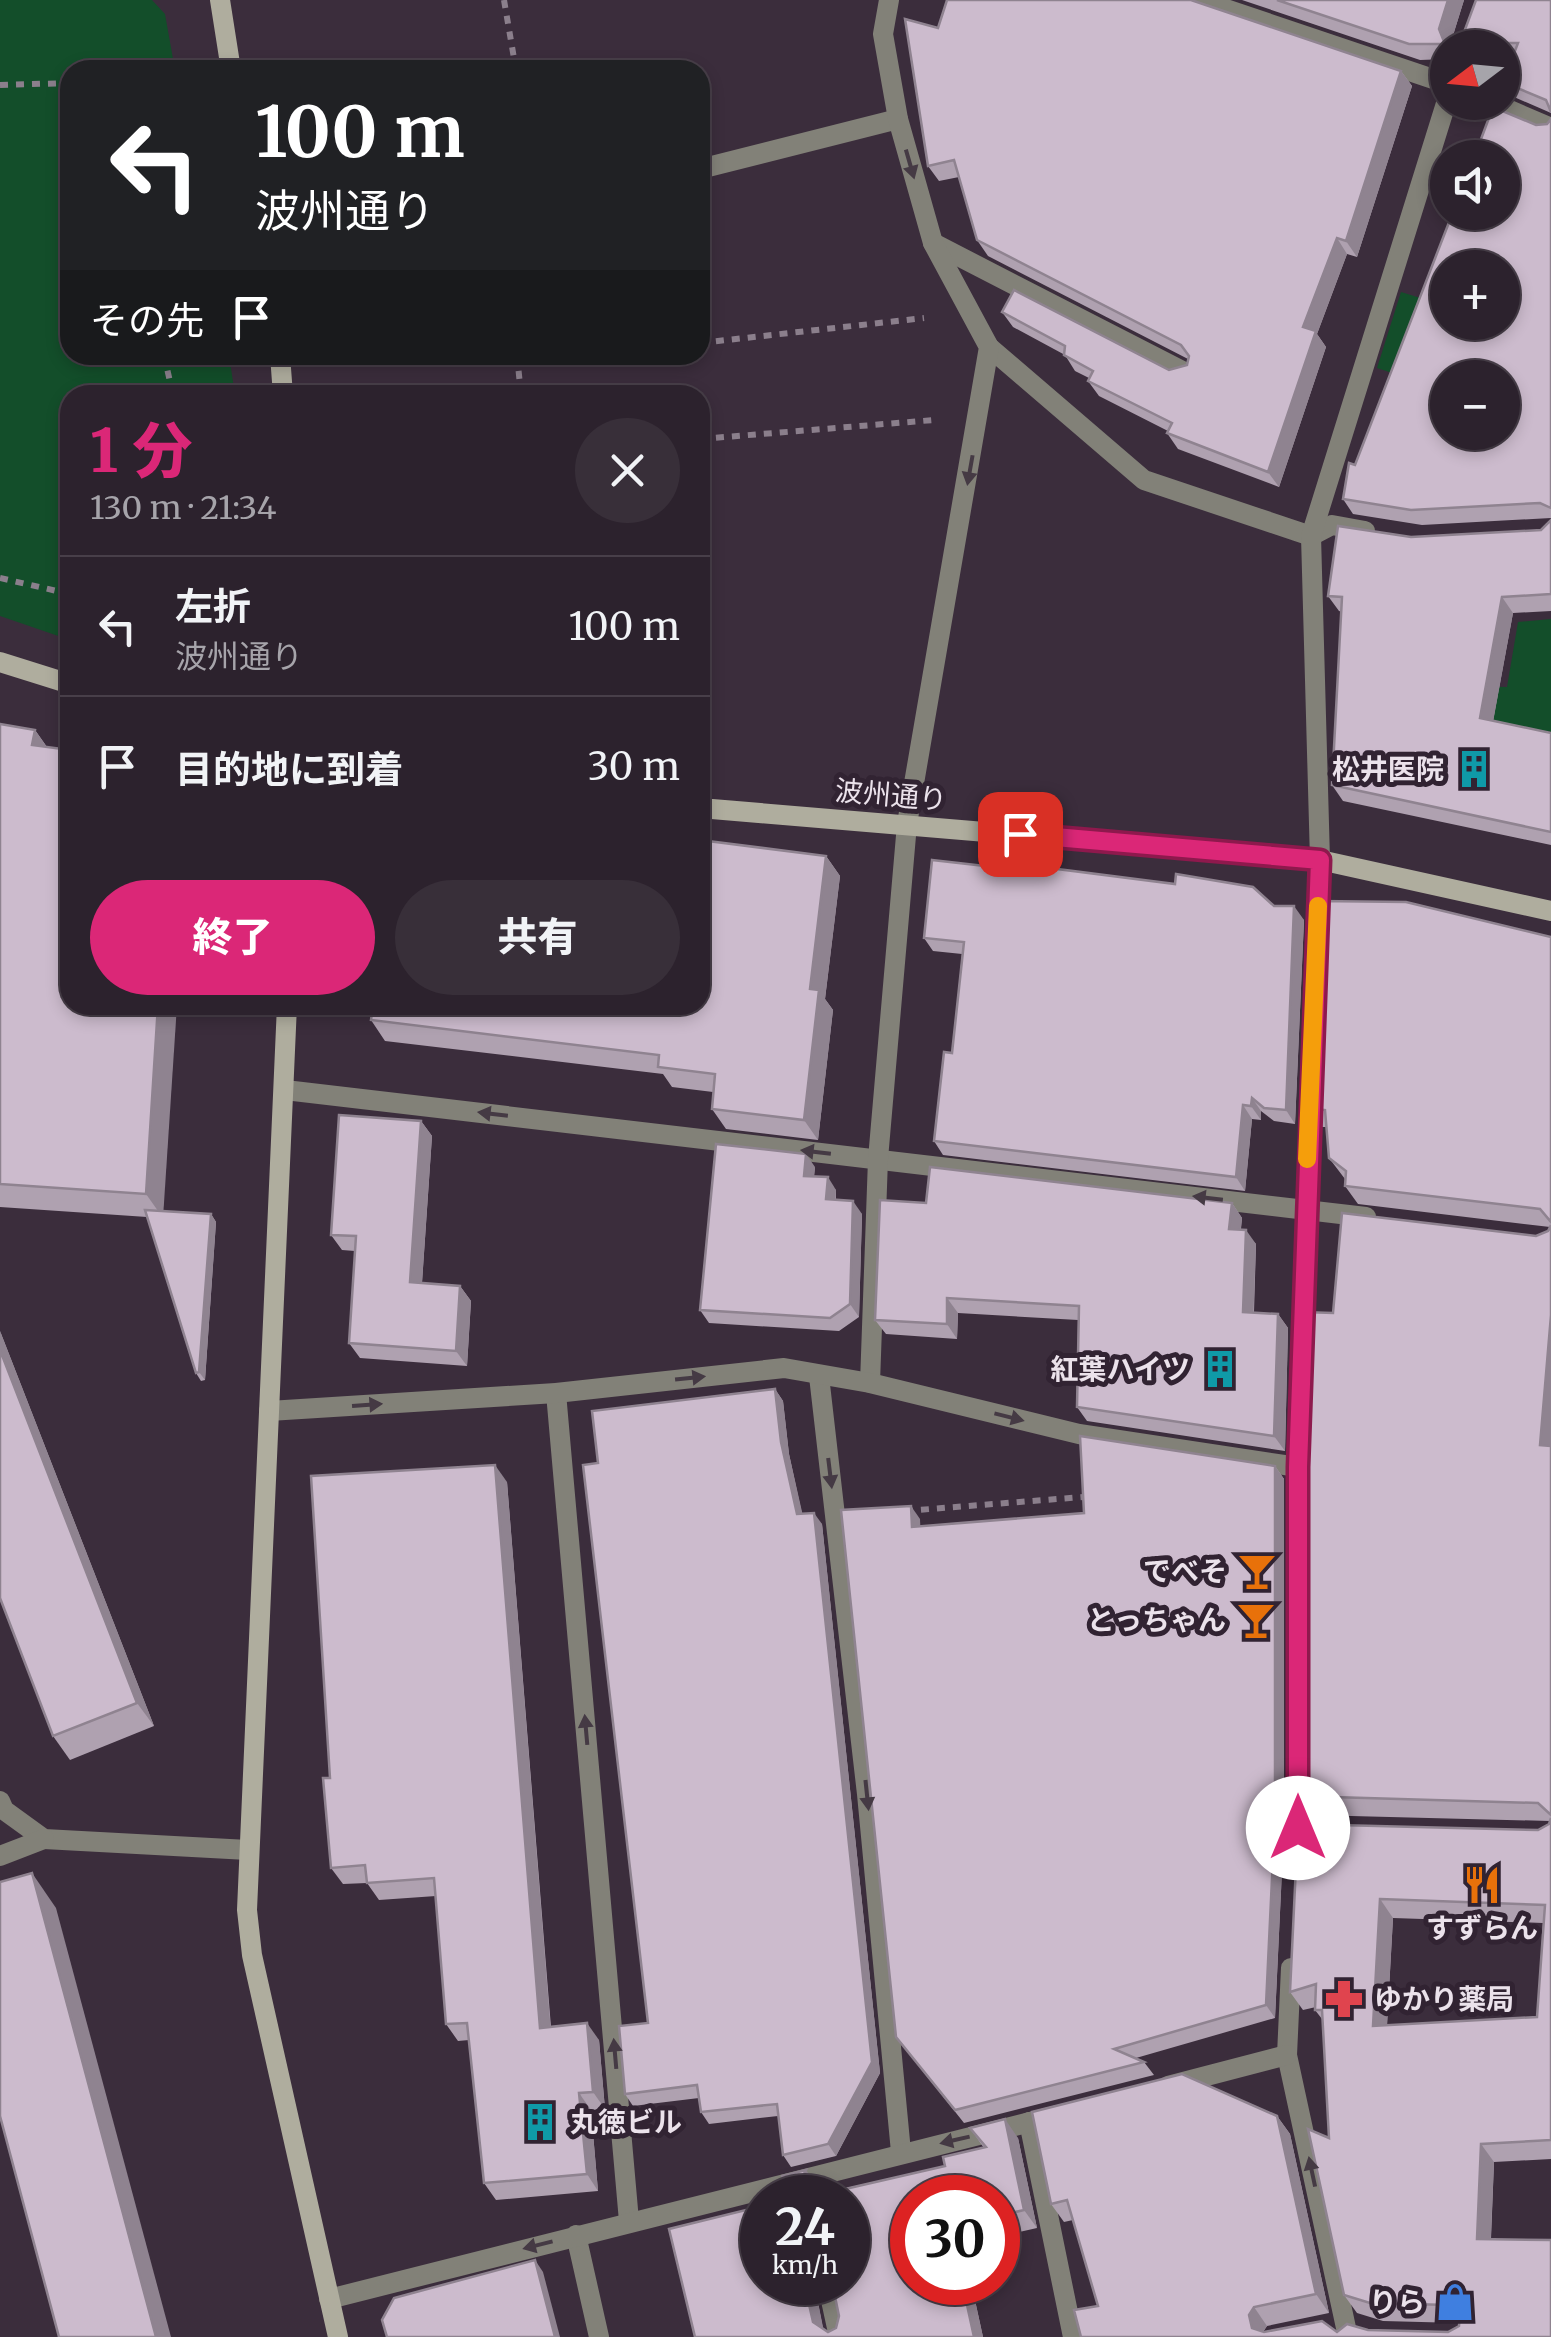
<!DOCTYPE html>
<html lang="ja">
<head>
<meta charset="utf-8">
<style>
	:root { --surface:#2c222d; --page:#382f39; --text:#f1f3f6; --muted:#a6a4aa; --line:#483f49; --accent:#db2777 }
	body { margin:0; font-family:Merriweather,"Noto Sans JP",serif; background:var(--page); color:var(--text); height:100vh; display:flex; flex-direction:column; font-size:38px; white-space:nowrap }
	* { box-sizing:border-box; margin:0 }
	p { font-size:32px; color:var(--muted) }
	.icon { flex:none; width:55px; height:55px; fill:none; stroke:currentColor; stroke-width:2; stroke-linecap:round; stroke-linejoin:round }
	.map { position:relative; flex:1; overflow:hidden }
	.drawer { position:absolute; left:60px; top:385px; width:650px; height:630px; display:flex; flex-direction:column; background:var(--surface); border-radius:30px; box-shadow:0 5px 15px #0003,0 0 0 2px var(--line) }
	.drawer>* { flex:none }
	.hud { position:absolute; left:60px; top:60px; width:650px; height:305px; border-radius:30px; box-shadow:0 5px 15px #0003,0 0 0 2px var(--line); background:#202124; color:#fff; overflow:hidden }
	.needle { width:65px; rotate:254deg }
	.buttons { position:absolute; left:1430px; top:30px; display:grid; gap:20px }
	.buttons a { display:grid; place-items:center; width:90px; height:90px; border-radius:50%; background:var(--surface); box-shadow:0 5px 15px #0003,0 0 0 2px var(--line); font-size:50px }
	.speed { position:absolute; left:740px; top:2175px; display:flex; gap:20px; font-size:50px; font-weight:700; text-align:center }
	.speed>* { display:grid; place-content:center; width:130px; height:130px; border-radius:50%; background:var(--surface); box-shadow:0 5px 15px #0003,0 0 0 2px var(--line); line-height:1 }
	.speed small { font-size:25px; font-weight:400 }
	.speed .limit { border:15px solid #d22; background:#fff; color:#111 }
	.pin { position:absolute; display:grid; place-items:center; width:85px; height:85px; color:#fff; margin:-42px; border-radius:20px; box-shadow:0 5px 15px #0006 }
	.me { position:absolute; width:110px; margin:-55px; rotate:0deg; stroke-linejoin:round; filter:drop-shadow(0 0 8px #0008) }
	.turn { display:flex; align-items:center; gap:35px; height:210px; padding:0 30px; font-size:45px }
	.turn .icon { width:130px; height:130px; stroke-width:2.5 }
	.turn b { display:block; font-size:70px; line-height:85px }
	.then { display:flex; align-items:center; height:95px; padding:0 30px; background:#0003; gap:20px; font-size:38px }
	.round { display:grid; place-items:center; flex:none; width:105px; height:105px; border-radius:52px; background:var(--page) }
	.head { display:flex; align-items:center; justify-content:space-between; height:170px; padding:0 30px }
	h1 { font-size:60px; font-weight:800; line-height:75px; color:var(--accent) }
	.action { display:flex; gap:20px; margin-top:auto; padding:20px 30px }
	.action a { flex:1; height:115px; border-radius:60px; background:var(--accent); color:#fff; font-size:40px; font-weight:800; line-height:115px; text-align:center }
	.action a+a { background:var(--page); color:var(--text) }
	ul { padding:0; list-style:none }
	li { display:flex; align-items:center; gap:30px; height:140px; padding:0 30px; border-top:2px solid var(--line) }
	li div { flex:1 }
	li b { display:block; font-size:38px }
	li em { font-style:normal }
	.map>svg:first-child { display:block }
</style>
</head>
<body>
<div class="map">
<svg width="1551" height="2337" viewBox="0 0 1551 2337">
	<rect width="100%" height="100%" fill="#3b2d3c"/>
	<g fill="#134e2a">
		<path d="M0,0H152L165,14L175,70H70V355H229L235,395H70V640L0,616Z"/>
		<path d="M1401,292L1427,300L1447,391L1377,368Z"/>
		<path d="M1551,619V732L1409,709L1473,686L1507,687L1518,622Z"/>
	</g>
	<g fill="none" stroke-linecap="round" stroke-linejoin="round">
		<g stroke="#8b7f8c" stroke-width="6" stroke-dasharray="8 8" stroke-linecap="butt">
			<path d="M504,0L516,70"/>
			<path d="M0,85L70,83"/>
			<path d="M700,343L924,318"/>
			<path d="M164,355L173,395"/>
			<path d="M517,355L521,395"/>
			<path d="M518,364L597,355"/>
			<path d="M700,439L934,420"/>
			<path d="M0,578L57,591L70,588"/>
			<path d="M905,1511L1083,1497"/>
		</g>
		<g stroke="#828178" stroke-width="20">
			<path d="M0,1801L4,1810L44,1839L248,1850"/>
			<path d="M0,1856L44,1839"/>
		</g>
		<g stroke="#828178" stroke-width="20">
			<path d="M1199,0L1448,84"/>
			<path d="M1491,102L1551,128"/>
			<path d="M700,169L898,119"/>
			<path d="M933,243L1186,373"/>
			<path d="M989,347L1144,480L1311,536L1332,525L1365,531"/>
			<path d="M1317,929L1320,860L1311,536L1448,97"/>
			<path d="M285,1090L1366,1217"/>
			<path d="M819,1376L867,1794L901,2152"/>
			<path d="M870,1383L878,1159L907,824L989,347L933,243L898,119L883,34L889,0"/>
			<path d="M556,1393L629,2221"/>
			<path d="M269,1411L556,1393L784,1368L870,1383L1079,1434L1298,1467"/>
			<path d="M1297,1849L1298,1467L1310,1083"/>
			<path d="M1291,1968L1287,2055L1348,2337"/>
			<path d="M1168,2086L1287,2055"/>
			<path d="M1029,2122L1073,2337"/>
			<path d="M576,2235L599,2337"/>
			<path d="M827,2282L839,2337"/>
			<path d="M329,2299L1058,2115"/>
		</g>
		<g stroke="#afad9e" stroke-width="20">
			<path d="M220,0L231,70"/>
			<path d="M280,355L283,395"/>
			<path d="M0,662L70,684"/>
			<path d="M700,808L1320,860L1551,911"/>
			<path d="M287,1005L247,1910L252,1955L338,2337"/>
		</g>
	</g>
	<g fill="#afa1b0" fill-rule="evenodd">
		<path d="M1242,0H1464L1450,45L1451,48H1448V59L1420,60Z"/>
		<path d="M1551,0V113L1514,97L1503,82L1512,59H1502V48H1463L1460,43Z"/>
		<path d="M938,28L1401,71L1412,86L1357,257L1347,254L1317,334L1326,347L1279,487L1178,449L1167,433L1168,431L1099,396L1088,381L1089,378L1075,371L1065,355L1013,327L1002,312L1169,370L1187,365L1188,359L988,256L977,240L959,177L939,181L928,166Z"/>
		<path d="M1551,119V518L1422,525L1353,514L1343,499L1355,465L1536,125L1547,124Z"/>
		<path d="M1551,520V611L1513,613L1493,721L1551,733V845L1343,801L1332,785L1342,612L1339,611L1328,596L1411,537L1541,530Z"/>
		<path d="M0,724L35,730L47,747L163,1211L211,1214L216,1222L205,1380L201,1381L196,1373L147,1217L0,1207Z"/>
		<path d="M826,856L840,876L825,999L833,1010L818,1140L726,1129L712,1109L713,1092L672,1087L663,1074L385,1041L371,1020Z"/>
		<path d="M1274,906L1304,920L1295,1124L1274,1121L1261,1111V1120L1252,1119L1245,1191L943,1155L934,1141L952,1053L962,954L933,951L924,938Z"/>
		<path d="M1551,937V2159L1494,2162L1491,2239L1551,2337H1081L1098,2306L1073,2220L1064,2222L1051,2204L1277,2116L1290,2134L1329,2313L1267,2326L1263,2332H1337L1368,2330L1448,2332L1459,2326V2323L1383,2321L1357,2313L1344,2295L1329,2138L1322,2019L1315,2010L1316,2007L1303,2010L1290,1992L1298,1824L1538,1830L1549,1824L1550,1821L1312,1815L1299,1796L1333,1313L1548,1231L1550,1227L1358,1204L1345,1186V1179L1329,1158L1327,1127H1322L1309,1108ZM1393,1918L1543,1923L1537,2017L1387,2025Z"/>
		<path d="M421,1121L432,1136L422,1283L460,1286L471,1301L467,1366L360,1358L349,1343L355,1251L342,1250L331,1235Z"/>
		<path d="M815,1167L814,1176L836,1190V1200L862,1214L859,1317L839,1331L709,1323L700,1310Z"/>
		<path d="M926,1203H1232L1242,1218L1241,1229L1256,1244L1254,1312L1278,1314L1288,1328L1285,1451L1087,1421L1077,1407L1078,1320L958,1313L957,1339L886,1334L875,1320Z"/>
		<path d="M0,1331L154,1726L70,1760L53,1736Z"/>
		<path d="M775,1389L783,1401L789,1454L802,1514L822,1524L880,2073L836,2156L791,2167L783,2155L778,2116L709,2124L701,2112L699,2098L633,2106L625,2094L648,2023L598,1463Z"/>
		<path d="M1275,1466L1284,1479V1828L1275,2018L1136,2058L1144,2062L1154,2075L964,2123L896,2037L920,1519V1527L1084,1513Z"/>
		<path d="M507,1482L551,2027L599,2040L605,2109L591,2110L598,2191L496,2200L484,2183L469,2040L458,2041L446,2024L436,1896L379,1900L367,1883L343,1884L331,1868L330,1778Z"/>
		<path d="M970,2128L1018,2138L1037,2228L998,2237V2198H912V2282H971L983,2337H695L762,2282H814L823,2329L828,2332L836,2328L848,2282L784,2198L819,2188L815,2195L945,2166L984,2148Z"/>
	</g>
	<g fill="#8f8390">
		<path d="M1448,0H1464L1450,45L1451,48H1448L1445,44L1439,29Z"/>
		<path d="M1401,71L1412,86L1357,257L1346,241Z"/>
		<path d="M1337,238L1347,254L1317,334L1326,347L1279,487L1268,472L1303,327Z"/>
		<path d="M1502,597L1513,613L1491,733L1480,718Z"/>
		<path d="M35,730L51,753L32,745Z"/>
		<path d="M826,856L840,876L825,999L833,1010L818,1140L804,1120L810,989Z"/>
		<path d="M1294,906L1304,920L1295,1124L1286,1110Z"/>
		<path d="M158,1005H177L163,1218L146,1194Z"/>
		<path d="M1252,1098L1261,1111V1120L1251,1106Z"/>
		<path d="M1243,1105L1252,1119L1245,1191L1236,1177Z"/>
		<path d="M421,1121L432,1136L421,1297L410,1282Z"/>
		<path d="M806,1154L815,1167L813,1188L804,1176Z"/>
		<path d="M828,1177L836,1190L835,1212L826,1199Z"/>
		<path d="M853,1201L862,1214L859,1317L850,1304Z"/>
		<path d="M1232,1203L1242,1218L1239,1243L1229,1229Z"/>
		<path d="M211,1214L216,1222L205,1380L199,1372Z"/>
		<path d="M1246,1230L1256,1244L1253,1326L1243,1312Z"/>
		<path d="M460,1286L471,1301L467,1366L456,1351Z"/>
		<path d="M947,1298L958,1313L957,1339L947,1324Z"/>
		<path d="M1278,1314L1288,1328L1285,1451L1274,1436Z"/>
		<path d="M1551,1315V1461L1540,1445Z"/>
		<path d="M0,1331L154,1726L137,1703L0,1350Z"/>
		<path d="M775,1389L783,1401L789,1454L805,1525L797,1514L781,1442Z"/>
		<path d="M495,1465L507,1482L552,2045L540,2028Z"/>
		<path d="M1275,1466L1284,1479V1828L1275,2018L1266,2005Z"/>
		<path d="M911,1506L920,1519L921,1540L912,1527Z"/>
		<path d="M814,1513L822,1524L880,2073L836,2156L828,2144Z"/>
		<path d="M32,1873L56,1908L171,2337H156Z"/>
		<path d="M1380,1899L1393,1918L1386,2044L1373,2026Z"/>
		<path d="M587,2023L599,2040L605,2109L593,2092Z"/>
		<path d="M579,2093L591,2110L598,2191L587,2174Z"/>
		<path d="M1277,2116L1290,2134L1329,2313L1316,2294Z"/>
		<path d="M1005,2119L1018,2138L1037,2228L1024,2210Z"/>
		<path d="M1481,2144L1494,2162L1490,2258L1477,2239Z"/>
		<path d="M806,2170L819,2188L814,2198H791Z"/>
		<path d="M535,2260L543,2272L560,2337H555Z"/>
		<path d="M804,2282H814L825,2337L813,2322Z"/>
		<path d="M962,2282H971L983,2337H974Z"/>
		<path d="M1254,2307L1267,2326L1262,2333L1252,2328L1249,2315Z"/>
	</g>
	<g fill="#ccbbcd" stroke="#8f8390" stroke-width="2.5" fill-rule="evenodd">
		<path d="M947,0H1191L1401,71L1346,241L1337,238L1303,327L1316,331L1268,472L1167,433L1172,423L1088,381L1093,371L1064,355L1065,346L1002,312L1014,290L1169,370L1187,365L1189,356L1181,345L977,240L954,160L928,166L905,19L938,28Z"/>
		<path d="M1277,0H1448L1439,29L1445,44H1409Z"/>
		<path d="M1476,0H1551V112L1546,100L1503,82L1518,43H1460Z"/>
		<path d="M1493,107L1536,125L1547,124L1551,119V508L1540,503L1411,510L1343,499L1349,463L1355,465L1453,212H1502V158H1474ZM1448,268H1502V322H1448ZM1448,378H1502V432H1448Z"/>
		<path d="M1551,520V594L1502,597L1480,718L1551,733V832L1332,785L1342,597L1328,596L1338,526L1411,537L1541,530Z"/>
		<path d="M0,724L35,730L32,745L70,750V1005H158L146,1194L0,1184Z"/>
		<path d="M700,840L826,856L810,989L819,990L804,1120L712,1109L715,1074L658,1067L659,1055L371,1020L373,1005H700Z"/>
		<path d="M932,860L1048,873L1049,868L1175,884L1176,874L1253,887L1274,906H1294L1286,1110L1264,1108L1252,1098L1251,1106L1243,1105L1236,1177L934,1141L944,1052L952,1053L964,942L924,938Z"/>
		<path d="M1318,901L1406,902L1551,937V1222L1540,1209L1345,1186L1346,1171L1329,1158L1325,1110L1309,1108Z"/>
		<path d="M339,1115L421,1121L410,1282L460,1286L456,1351L349,1343L356,1236L331,1235Z"/>
		<path d="M716,1144L806,1154L804,1176L828,1177L826,1199L853,1201L850,1304L830,1318L700,1310Z"/>
		<path d="M930,1167L1232,1203L1229,1229L1246,1230L1243,1312L1278,1314L1274,1436L1077,1407L1079,1306L947,1298V1324L875,1320L880,1200L926,1203Z"/>
		<path d="M145,1210L211,1214L199,1372L196,1373Z"/>
		<path d="M1342,1213L1536,1236L1548,1231L1551,1225V1315L1540,1445L1551,1446V1815L1538,1803L1299,1796L1302,1312L1333,1313Z"/>
		<path d="M0,1350L137,1703L53,1736L0,1598Z"/>
		<path d="M775,1389L781,1442L797,1514L814,1513L872,2062L828,2144L783,2155L777,2104L701,2112L697,2085L625,2094L619,2026L648,2023L583,1465L598,1463L592,1411Z"/>
		<path d="M1080,1436L1275,1466V1815L1266,2005L1114,2049L1144,2062L955,2110L896,2037L841,1510L911,1506L912,1527L1084,1513Z"/>
		<path d="M495,1465L540,2028L587,2023L593,2092L579,2093L587,2174L484,2183L467,2023L446,2024L434,1878L367,1883L365,1865L331,1868L323,1778H330L311,1476Z"/>
		<path d="M1551,1818V2140L1481,2144L1477,2239L1551,2240V2337H1081L1074,2310L1098,2306L1067,2200L1051,2204L1032,2112L1182,2074L1277,2116L1316,2294L1254,2307L1249,2315L1252,2328L1264,2332L1322,2321L1337,2332L1347,2324L1368,2330L1448,2332L1459,2326L1460,2313L1449,2305L1370,2303L1344,2295L1308,2129L1329,2138L1322,2010H1315L1316,1984L1290,1992L1298,1824L1538,1830L1549,1824ZM1380,1899L1545,1905L1537,2017L1373,2026Z"/>
		<path d="M32,1873L156,2337H59L0,2116V1882Z"/>
		<path d="M1005,2119L1024,2210L998,2216V2198H912V2282H962L974,2337H695L669,2229L762,2206V2282H804L813,2322L828,2332L836,2328L839,2316L832,2282H848V2198H806L945,2166L943,2157L986,2147L970,2128Z"/>
		<path d="M806,2170L791,2198H784L782,2176Z"/>
		<path d="M535,2260L555,2337H387L382,2320L394,2298Z"/>
	</g>
	<defs><path id="oneway-solid" d="M-6-.8H1V-3.2L6.5 0L1 3.2V.8H-6Z" transform="scale(2.5)"/></defs>
	<g fill="#453a44">
		<use href="#oneway-solid" transform="translate(910 164) rotate(74)"/>
		<use href="#oneway-solid" transform="translate(970 470) rotate(100)"/>
		<use href="#oneway-solid" transform="translate(493 1114) rotate(-173)"/>
		<use href="#oneway-solid" transform="translate(816 1152) rotate(-173)"/>
		<use href="#oneway-solid" transform="translate(1208 1198) rotate(-173)"/>
		<use href="#oneway-solid" transform="translate(690 1378) rotate(-6)"/>
		<use href="#oneway-solid" transform="translate(367 1405) rotate(-4)"/>
		<use href="#oneway-solid" transform="translate(1009 1417) rotate(14)"/>
		<use href="#oneway-solid" transform="translate(830 1473) rotate(83)"/>
		<use href="#oneway-solid" transform="translate(586 1730) rotate(-95)"/>
		<use href="#oneway-solid" transform="translate(867 1795) rotate(84)"/>
		<use href="#oneway-solid" transform="translate(615 2054) rotate(-95)"/>
		<use href="#oneway-solid" transform="translate(955 2140) rotate(167)"/>
		<use href="#oneway-solid" transform="translate(1312 2172) rotate(-102)"/>
		<use href="#oneway-solid" transform="translate(538 2245) rotate(166)"/>
	</g>
	<g fill="none" stroke-linecap="round" stroke-linejoin="round">
		<g stroke="#8e194d" stroke-width="25">
			<path id="route" d="M1020,834L1320,860L1298,1467V1828"/>
		</g>
		<use href="#route" stroke="#db2777" stroke-width="18"/>
		<path stroke="#f59e0b" stroke-width="18" d="M1307,1159L1318,906"/>
	</g>
	<defs>
		<g id="building-bare" transform="scale(3)"><path d="M-4-6H4V6H1V3H-1V6H-4ZM-2.5-4.3h1.7v1.8h-1.7ZM.8-4.3h1.7v1.8H.8ZM-2.5-1h1.7V.8h-1.7ZM.8-1h1.7V.8H.8Z" fill="#0f9aa8" stroke="#312332" stroke-width="2.5" paint-order="stroke"/></g>
		<g id="bar-bare" transform="scale(3)"><path d="M-6-5H6L.8 .8V4.5H3.5V6h-7V4.5H-.8V.8Z" fill="#e8710a" stroke="#312332" stroke-width="2.5" paint-order="stroke"/></g>
		<g id="restaurant-bare" transform="scale(3)"><path d="M-5-6h1v4h1v-4h1v4h1v-4h1v5L-1.5 .5V6h-2V.5L-5-1ZM5-6V6H3V1.5H1.5Q1.5-4 5-6Z" fill="#e8710a" stroke="#312332" stroke-width="2.5" paint-order="stroke"/></g>
		<g id="pharmacy-bare" transform="scale(3)"><path d="M-2-6h4v4h4v4h-4v4h-4v-4h-4v-4h4Z" fill="#e0444e" stroke="#312332" stroke-width="2.5" paint-order="stroke"/></g>
		<g id="shop-bare" transform="scale(3)"><path d="M-5-2.5h2.3a2.7 3.5 0 0 1 5.4 0H5L5.5 6h-11ZM-1.5-2.5h3a1.5 2.3 0 0 0-3 0Z" fill="#3f7fe0" stroke="#312332" stroke-width="2.5" paint-order="stroke"/></g>
	</defs>
	<g fill-rule="evenodd">
		<use href="#building-bare" x="1474" y="769"/>
		<use href="#building-bare" x="1220" y="1369"/>
		<use href="#bar-bare" x="1257" y="1571"/>
		<use href="#bar-bare" x="1256" y="1620"/>
		<use href="#restaurant-bare" x="1482" y="1885"/>
		<use href="#pharmacy-bare" x="1344" y="1999"/>
		<use href="#building-bare" x="540" y="2122"/>
		<use href="#shop-bare" x="1455" y="2302"/>
	</g>
	<g text-anchor="middle" dominant-baseline="central" stroke-width="10" stroke-linejoin="round" paint-order="stroke">
		<g font-size="28" font-weight="bold" fill="#ebe2eb" stroke="#312332" text-anchor="end">
			<text x="1444" y="769">松井医院</text>
			<text x="1190" y="1369">紅葉ハイツ</text>
			<text x="1227" y="1571">でべそ</text>
			<text x="1226" y="1620">とっちゃん</text>
			<text x="1482" y="1928" text-anchor="middle">すずらん</text>
			<text x="1374" y="1999" text-anchor="start">ゆかり薬局</text>
			<text x="570" y="2122" text-anchor="start">丸徳ビル</text>
			<text x="1425" y="2302">りら</text>
		</g>
		<g font-size="28" fill="#ebe2eb" stroke="#312332">
			<text transform="translate(891 795) rotate(5)">波州通り</text>
		</g>
	</g>
</svg>
<div class="buttons">
<a><svg class="needle" viewBox="-14 -14 28 28"><path d="M0-13l5 13h-10z" fill="#e53935"/><path d="M0 13l5-13h-10z" fill="#a6a4aa"/></svg></a>
<a><svg class="icon" aria-label="sound" viewBox="0 0 24 24"><path d="M4 9h4l5-4v14l-5-4H4zM17 9q2 3 0 6"/></svg></a>
<a>+</a>
<a>−</a>
</div>
<div class="speed"><div>24<small>km/h</small></div><div class="limit">30</div></div>
<div class="pin" style="left:1020px;top:834px;background:#d93025"><svg class="icon" aria-label="arrive" viewBox="0 0 24 24"><path d="M6 21V4h12l-3 4 3 4H6"/></svg></div>
<svg class="me" style="left:1298px;top:1828px" viewBox="-20 -20 40 40"><circle r="19" fill="#fff"/><path d="M0-13L10 11 0 6-10 11z" fill="#db2777"/></svg>
<div class="hud">
<div class="turn"><svg class="icon" aria-label="left" viewBox="0 0 24 24"><path d="M17 20v-9H6M10 6l-5 5 5 5"/></svg><div><b>100 m</b>波州通り</div></div>
<div class="then">その先<svg class="icon" aria-label="arrive" viewBox="0 0 24 24"><path d="M6 21V4h12l-3 4 3 4H6"/></svg></div>
</div>
<section class="drawer">
<div class="head"><div><h1>1 分</h1><p>130 m · 21:34</p></div><a class="round"><svg class="icon" aria-label="close" viewBox="0 0 24 24"><path d="M6 6l12 12M18 6L6 18"/></svg></a></div>
<ul>
<li><svg class="icon" aria-label="left" viewBox="0 0 24 24"><path d="M17 20v-9H6M10 6l-5 5 5 5"/></svg><div><b>左折</b><p>波州通り</p></div><em>100 m</em></li>
<li><svg class="icon" aria-label="arrive" viewBox="0 0 24 24"><path d="M6 21V4h12l-3 4 3 4H6"/></svg><div><b>目的地に到着</b></div><em>30 m</em></li>
</ul>
<div class="action"><a>終了</a><a>共有</a></div>
</section>
</div>
</body>
</html>
